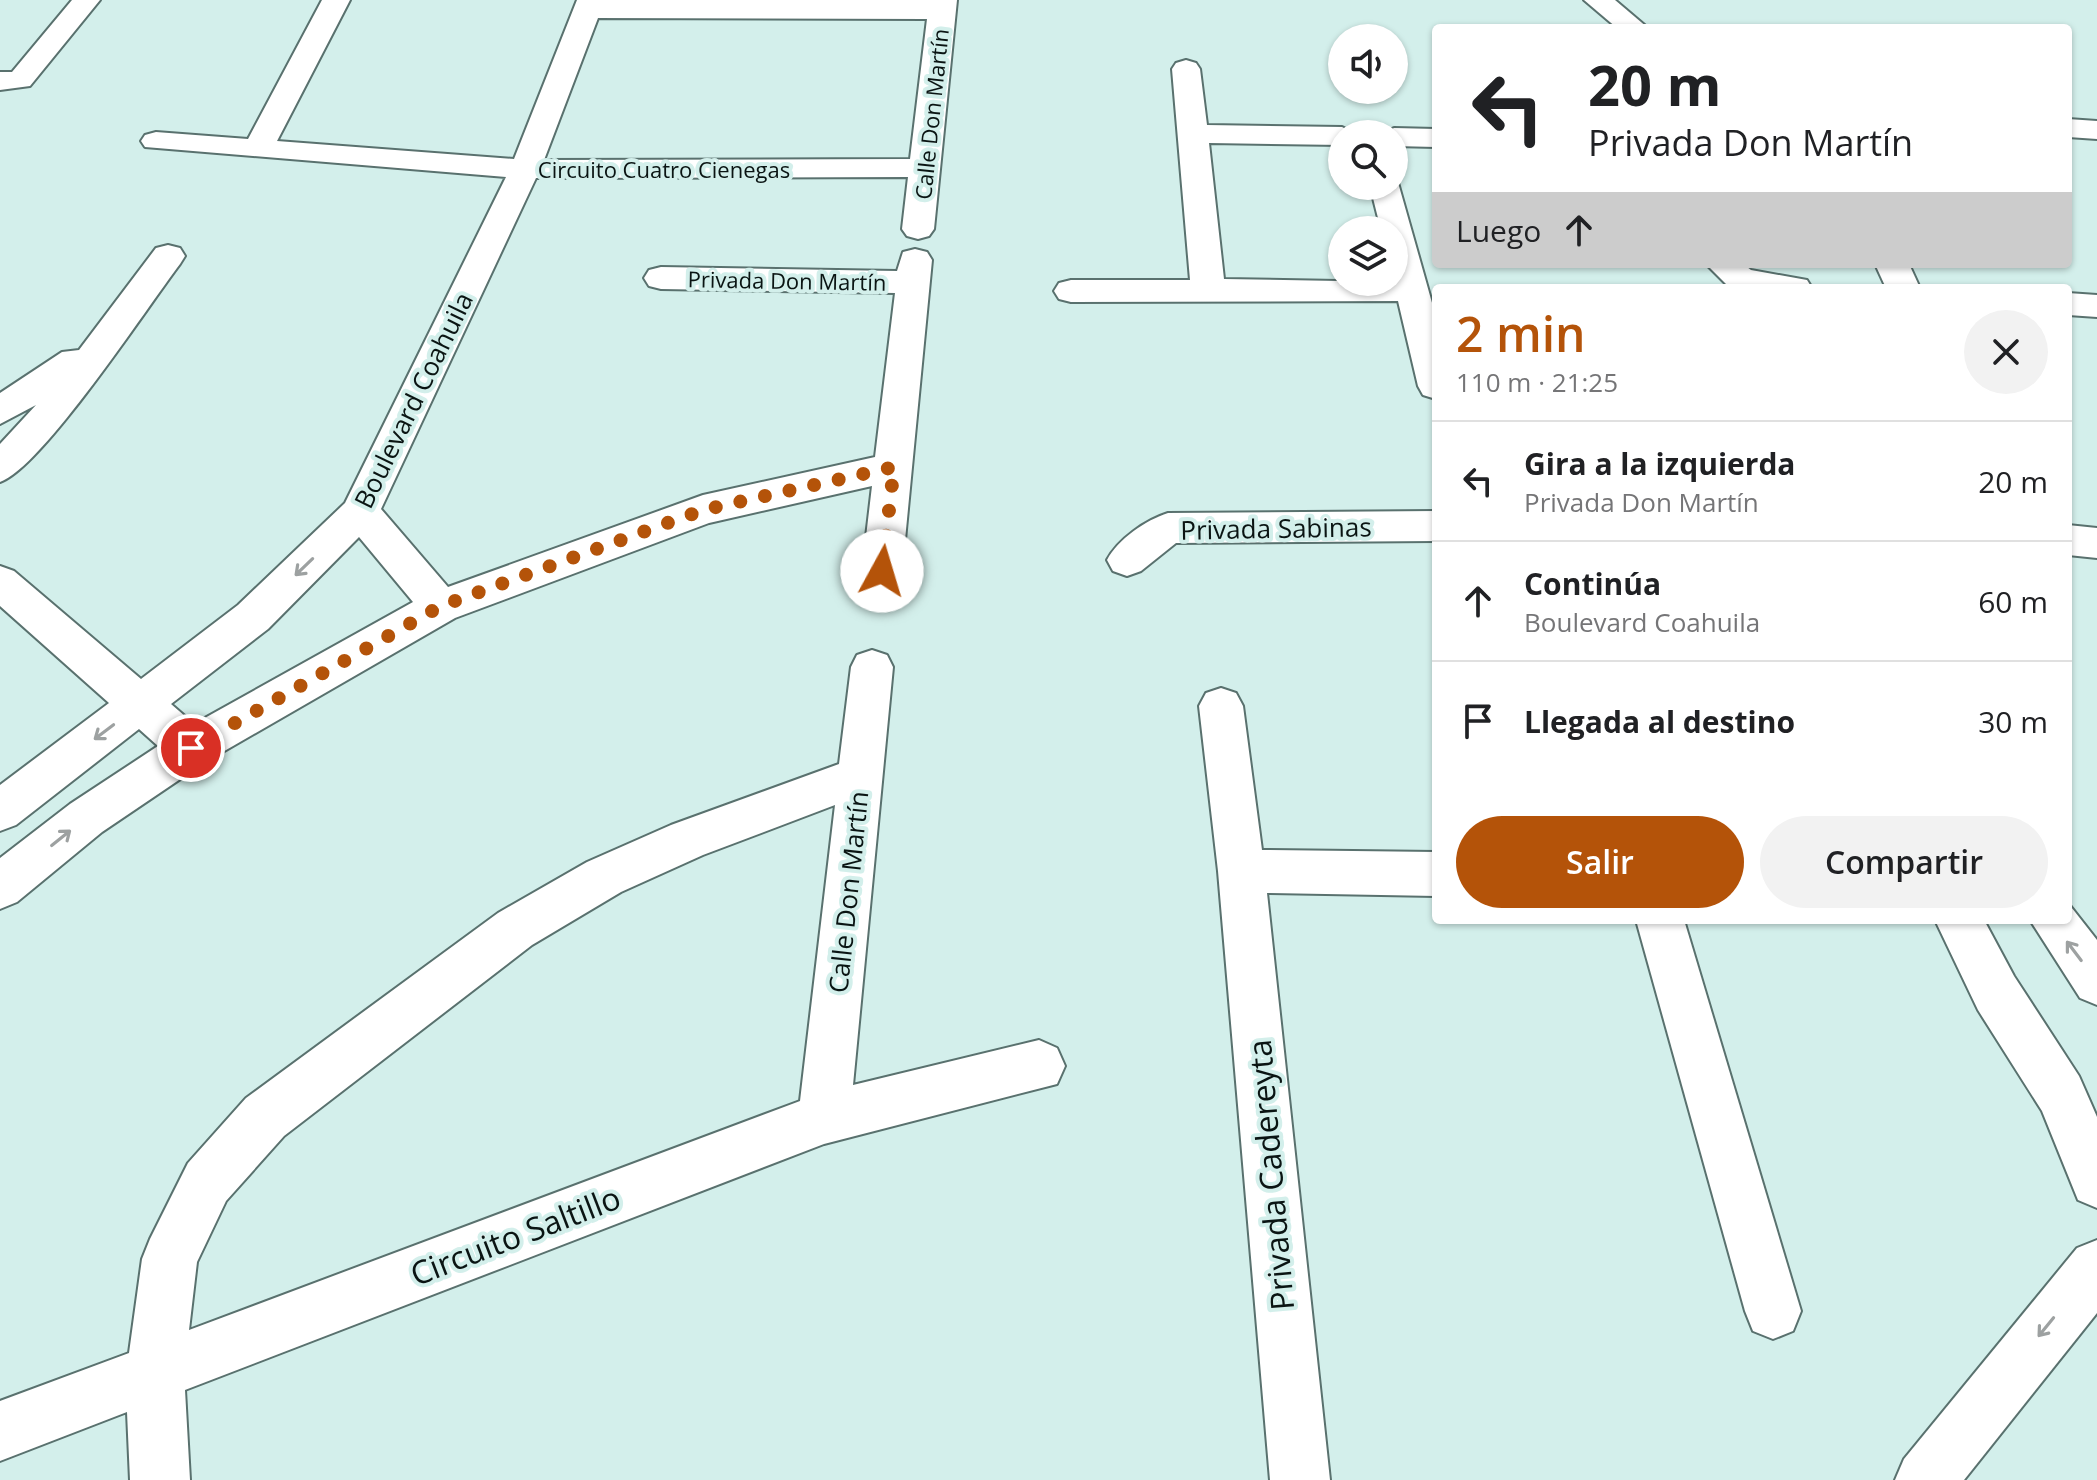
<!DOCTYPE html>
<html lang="es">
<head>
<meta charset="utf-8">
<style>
	:root { --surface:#fff; --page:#f2f2f2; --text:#202124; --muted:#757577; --line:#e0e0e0; --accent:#b45309 }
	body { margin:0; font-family:"Open Sans",sans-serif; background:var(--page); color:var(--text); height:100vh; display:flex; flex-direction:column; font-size:30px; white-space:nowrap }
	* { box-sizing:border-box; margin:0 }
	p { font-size:26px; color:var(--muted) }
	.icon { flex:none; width:44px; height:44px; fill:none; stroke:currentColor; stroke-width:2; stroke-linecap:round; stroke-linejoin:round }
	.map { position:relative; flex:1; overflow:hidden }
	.side { position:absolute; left:1432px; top:284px; width:640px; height:640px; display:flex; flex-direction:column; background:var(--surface); border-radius:8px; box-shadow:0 2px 6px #0004 }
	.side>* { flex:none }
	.top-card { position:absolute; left:1432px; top:24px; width:640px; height:244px; border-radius:8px; box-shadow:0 2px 6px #0004; background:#fff; color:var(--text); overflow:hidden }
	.tools { position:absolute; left:1328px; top:24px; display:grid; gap:16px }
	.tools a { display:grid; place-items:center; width:80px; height:80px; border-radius:50%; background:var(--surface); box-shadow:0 2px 6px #0004; font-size:40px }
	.pin { position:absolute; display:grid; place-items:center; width:68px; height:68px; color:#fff; margin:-34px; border:4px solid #fff; border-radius:50%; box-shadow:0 2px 8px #0007 }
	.me { position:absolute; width:88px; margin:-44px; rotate:6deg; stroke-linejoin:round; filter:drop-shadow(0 0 6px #0008) }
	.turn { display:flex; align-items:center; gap:28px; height:168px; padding:0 24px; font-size:36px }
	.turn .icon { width:104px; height:104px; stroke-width:2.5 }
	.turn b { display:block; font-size:56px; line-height:68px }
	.then { display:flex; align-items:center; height:76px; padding:0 24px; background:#0003; gap:16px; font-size:30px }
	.round { display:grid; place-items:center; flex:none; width:84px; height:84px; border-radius:42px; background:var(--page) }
	.headline { display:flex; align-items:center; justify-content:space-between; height:136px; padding:0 24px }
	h1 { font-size:48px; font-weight:600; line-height:60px; color:var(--accent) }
	.button { display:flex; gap:16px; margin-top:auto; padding:16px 24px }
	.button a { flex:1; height:92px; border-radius:48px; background:var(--accent); color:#fff; font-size:32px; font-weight:600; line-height:92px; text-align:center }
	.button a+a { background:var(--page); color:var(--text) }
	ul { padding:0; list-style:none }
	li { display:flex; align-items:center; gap:24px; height:120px; padding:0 24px; border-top:2px solid var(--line) }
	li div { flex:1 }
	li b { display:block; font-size:30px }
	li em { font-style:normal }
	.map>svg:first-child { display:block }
</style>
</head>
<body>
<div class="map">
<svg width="2097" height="1480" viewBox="0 0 2097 1480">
	<rect width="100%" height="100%" fill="#d3efeb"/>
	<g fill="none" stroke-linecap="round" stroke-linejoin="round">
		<g stroke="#59716e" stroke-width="4">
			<g id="street">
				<path d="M72,0H100L30,86L0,90V72H12Z"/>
				<path d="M322,0H350L277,141L514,159L577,0H957L934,229L929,236L918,239L907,236L902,229L908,177L536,178L381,509L448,587L703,495L875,457L895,293L661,289L649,286L644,278L649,270L661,267L897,271L903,252L915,249L927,252L932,260L902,571L896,582L882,587L868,582L862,571L872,486L709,523L455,618L207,761L102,832L17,902L0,909V858L70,804L158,746L139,729L16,825L0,831V785L109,703L0,606V566L14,571L141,679L238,605L345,503L506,177L145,147L141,141L145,135L156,132L248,139ZM598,18L927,19L910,159L544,160ZM359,537L413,602L194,724L171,704L268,629Z"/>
				<path d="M1584,0H1615L1648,28H1617Z"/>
				<path d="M1186,60L1196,63L1200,69L1207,125L1342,127L1356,134H1342V145L1209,143L1224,279L1394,282V230H1381L1370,186H1394V178L1397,179L1436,317V399L1423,395L1418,386L1398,301L1071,302L1059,299L1054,291L1059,283L1071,280H1190L1172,69L1176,63Z"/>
				<path d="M2068,119L2097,121V139L2068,137Z"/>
				<path d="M1394,128L1436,129V147L1394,146V134H1381Z"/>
				<path d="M168,245L180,248L185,256L180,264C148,306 41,469 0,482V444L36,405L0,424V393L62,352L79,350L156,248Z"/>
				<path d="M1706,264H1743L1751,270L1807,280L1812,288H1730Z"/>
				<path d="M1875,264H1909L1920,288H1886Z"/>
				<path d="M2068,293L2097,295V317L2068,315Z"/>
				<path d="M1436,511V541L1176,543L1141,571L1127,576L1113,571L1107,560C1118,539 1146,520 1168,513Z"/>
				<path d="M2068,525L2097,528V558L2068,555Z"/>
				<path d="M872,650L887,655L893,667L853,1085L1039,1040L1057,1048L1065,1066L1057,1084L824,1144L185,1390L190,1480H130L127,1412L0,1461V1401L129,1353L142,1259L150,1239L188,1163L246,1098L498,913L587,862L671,825L839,764L851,667L857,655ZM835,805L800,1101L189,1330L197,1262L226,1201L284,1136L532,945L621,892L703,855Z"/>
				<path d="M1221,688L1236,693L1243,706L1262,850L1436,852V896L1267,893L1330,1480H1270L1218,871L1199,706L1206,693Z"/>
				<path d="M2068,903L2097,940V1005L2080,998L2030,920H2068Z"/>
				<path d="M1636,920H1684L1801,1311L1793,1331L1773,1339L1753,1331L1745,1311Z"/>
				<path d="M1935,920H1984L2014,976L2079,1076L2097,1117V1208L2078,1200L2042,1111L1978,1010Z"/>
			</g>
		</g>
		<g stroke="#59716e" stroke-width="4">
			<path id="secondary" d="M2097,1240V1313L1964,1480H1895L1904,1459L2077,1248Z"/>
		</g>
		<use href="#street" fill="#fff" fill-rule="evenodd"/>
		<use href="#secondary" fill="#fff" fill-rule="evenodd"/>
	</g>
	<defs><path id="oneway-shaft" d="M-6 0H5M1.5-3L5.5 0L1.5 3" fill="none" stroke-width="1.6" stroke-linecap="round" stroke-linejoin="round" transform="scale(2)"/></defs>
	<g stroke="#9da1a1">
		<use href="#oneway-shaft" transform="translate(304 567) rotate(136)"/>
		<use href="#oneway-shaft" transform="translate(104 732) rotate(143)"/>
		<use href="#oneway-shaft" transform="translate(61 838) rotate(-39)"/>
		<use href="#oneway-shaft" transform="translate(2074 951) rotate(-127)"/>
		<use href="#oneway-shaft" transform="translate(2046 1327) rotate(129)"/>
	</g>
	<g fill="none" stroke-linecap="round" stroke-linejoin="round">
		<path stroke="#b45309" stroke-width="14" stroke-dasharray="0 25.2" d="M191,748L441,606L703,510L894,467L882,571"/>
	</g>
	<g text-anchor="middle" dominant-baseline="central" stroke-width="8" stroke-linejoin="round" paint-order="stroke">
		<g font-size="22" fill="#0a1413" stroke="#d3efeb">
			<text transform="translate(931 114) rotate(-84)">Calle Don Martín</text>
			<text x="664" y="169">Circuito Cuatro Cienegas</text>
			<text transform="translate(787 280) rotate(1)">Privada Don Martín</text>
		</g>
		<g font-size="26" fill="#0a1413" stroke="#d3efeb">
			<text transform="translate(413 400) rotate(-64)">Boulevard Coahuila</text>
			<text transform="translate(1276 528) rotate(-1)">Privada Sabinas</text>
			<text transform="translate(848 892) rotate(-84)">Calle Don Martín</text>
		</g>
		<g font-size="32" fill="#0a1413" stroke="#d3efeb">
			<text transform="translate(1270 1175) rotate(-95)">Privada Cadereyta</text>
			<text transform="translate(515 1235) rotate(-21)">Circuito Saltillo</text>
		</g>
	</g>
</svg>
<div class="tools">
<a><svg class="icon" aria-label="sound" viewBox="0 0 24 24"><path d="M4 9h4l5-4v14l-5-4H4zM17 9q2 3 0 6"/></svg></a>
<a><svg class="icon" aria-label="search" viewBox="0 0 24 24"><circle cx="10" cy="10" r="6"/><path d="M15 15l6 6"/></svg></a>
<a><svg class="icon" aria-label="layers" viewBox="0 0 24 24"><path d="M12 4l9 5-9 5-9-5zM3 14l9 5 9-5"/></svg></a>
</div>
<div class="pin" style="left:191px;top:748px;background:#d93025"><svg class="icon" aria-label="arrive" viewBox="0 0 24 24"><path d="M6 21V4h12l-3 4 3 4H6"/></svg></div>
<svg class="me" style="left:882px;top:571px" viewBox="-20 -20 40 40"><circle r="19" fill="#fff"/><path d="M0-13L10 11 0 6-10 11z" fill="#b45309"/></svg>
<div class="top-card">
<div class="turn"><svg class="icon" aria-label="left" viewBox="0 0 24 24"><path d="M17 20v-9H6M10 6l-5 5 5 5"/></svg><div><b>20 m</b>Privada Don Martín</div></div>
<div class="then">Luego<svg class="icon" aria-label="ahead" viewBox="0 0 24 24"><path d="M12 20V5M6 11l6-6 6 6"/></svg></div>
</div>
<section class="side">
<div class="headline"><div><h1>2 min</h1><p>110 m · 21:25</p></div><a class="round"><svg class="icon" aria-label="close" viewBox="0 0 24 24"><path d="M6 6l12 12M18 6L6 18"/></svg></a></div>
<ul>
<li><svg class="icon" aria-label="left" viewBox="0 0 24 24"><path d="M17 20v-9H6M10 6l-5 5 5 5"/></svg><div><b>Gira a la izquierda</b><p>Privada Don Martín</p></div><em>20 m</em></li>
<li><svg class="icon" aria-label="ahead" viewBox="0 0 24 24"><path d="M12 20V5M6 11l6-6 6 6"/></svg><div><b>Continúa</b><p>Boulevard Coahuila</p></div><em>60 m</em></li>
<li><svg class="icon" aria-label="arrive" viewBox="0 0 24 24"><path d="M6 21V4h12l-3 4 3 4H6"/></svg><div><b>Llegada al destino</b></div><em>30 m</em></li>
</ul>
<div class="button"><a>Salir</a><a>Compartir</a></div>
</section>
</div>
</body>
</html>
